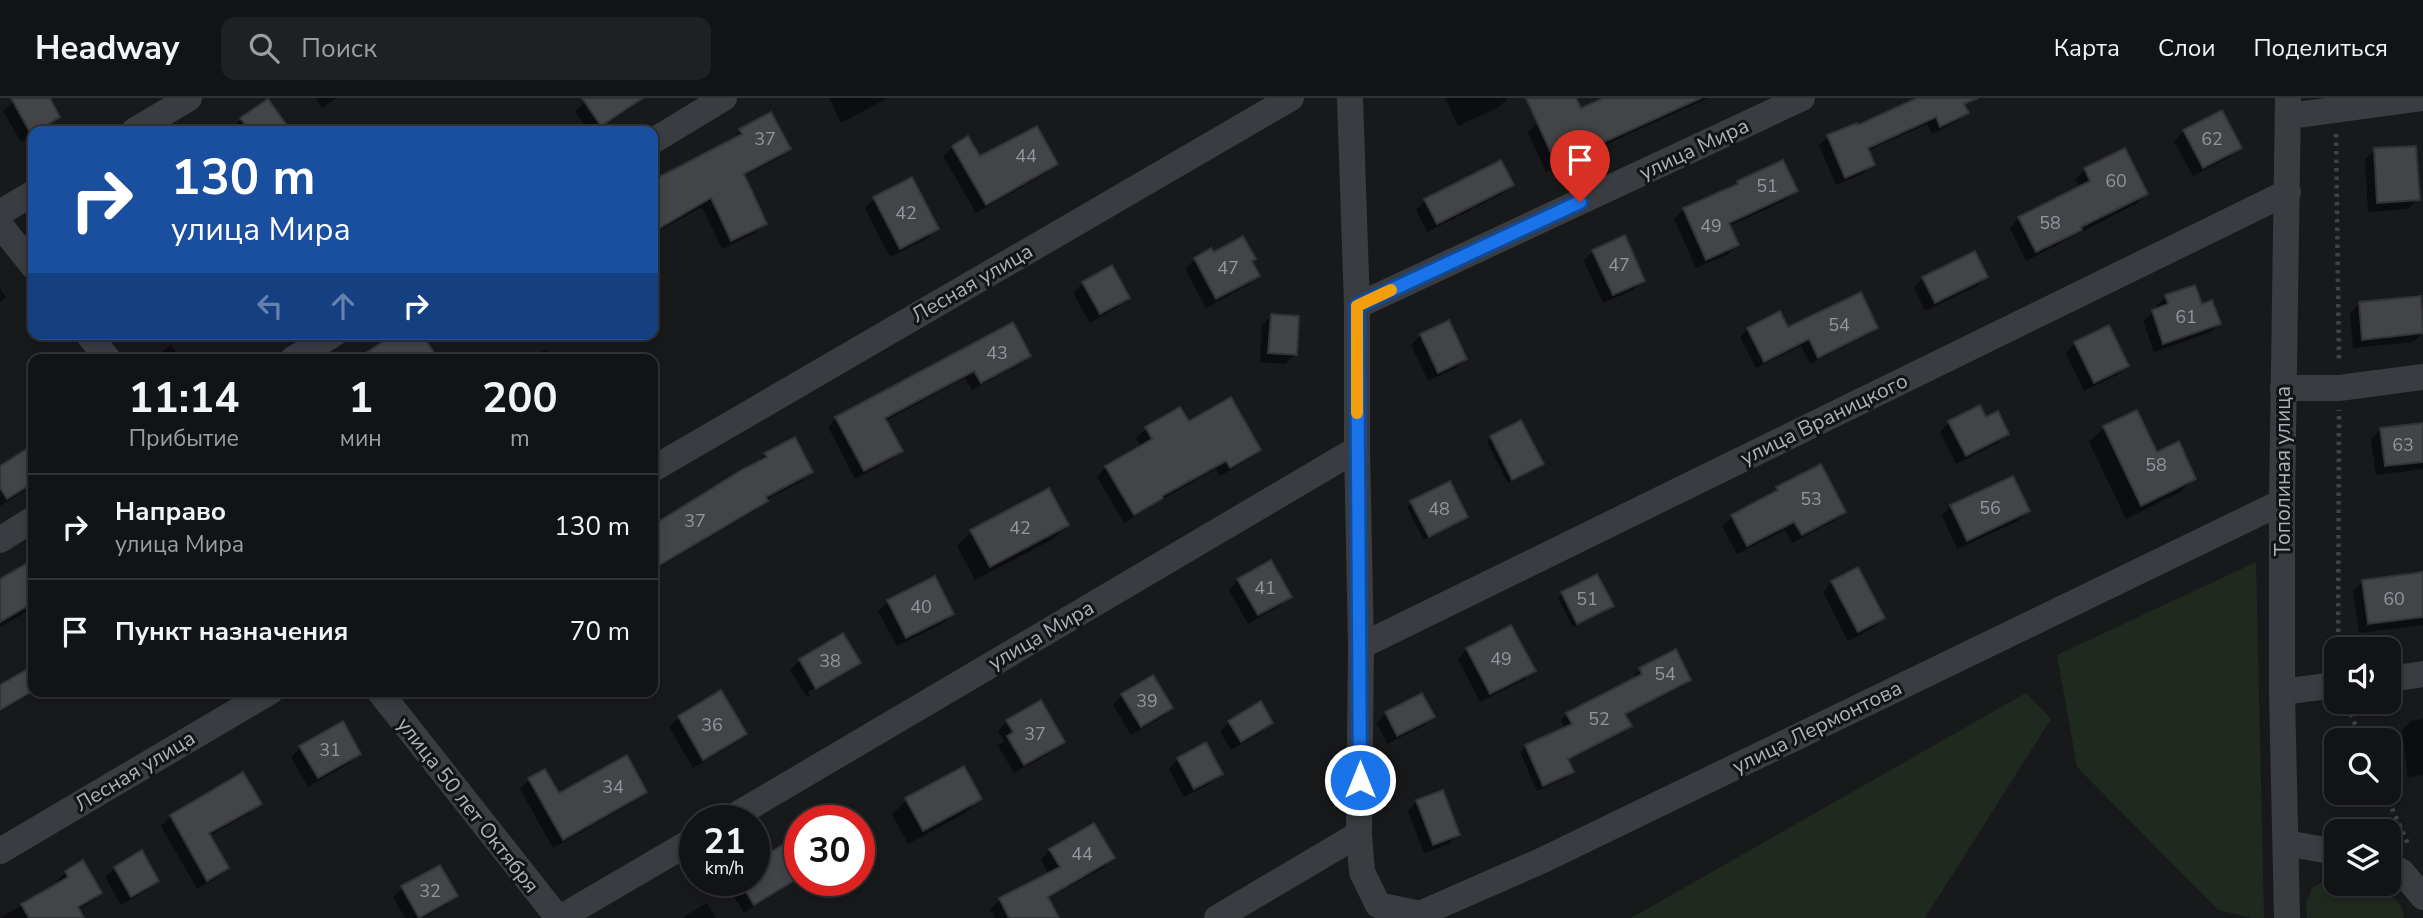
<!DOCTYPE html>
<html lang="ru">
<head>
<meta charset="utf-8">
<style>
	:root { --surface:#121314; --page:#1f2022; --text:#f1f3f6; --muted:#9c9ea0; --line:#313234 }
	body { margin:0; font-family:"Nunito Sans",sans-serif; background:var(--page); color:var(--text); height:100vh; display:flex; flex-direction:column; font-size:26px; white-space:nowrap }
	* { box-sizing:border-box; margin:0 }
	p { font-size:23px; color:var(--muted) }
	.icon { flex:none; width:38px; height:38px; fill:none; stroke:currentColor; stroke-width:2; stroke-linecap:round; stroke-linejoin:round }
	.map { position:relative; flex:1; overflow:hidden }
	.side { position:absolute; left:28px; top:256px; width:630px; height:343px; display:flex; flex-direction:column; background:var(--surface); border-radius:14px; box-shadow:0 4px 10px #0003,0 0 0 2px var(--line) }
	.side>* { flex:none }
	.top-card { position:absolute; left:28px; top:28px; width:630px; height:214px; border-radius:14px; box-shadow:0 4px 10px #0003,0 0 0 2px var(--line); background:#1a4fa0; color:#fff; overflow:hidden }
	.controls { position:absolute; left:2324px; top:539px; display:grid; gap:14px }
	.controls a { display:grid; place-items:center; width:77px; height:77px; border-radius:14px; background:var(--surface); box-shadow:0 4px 10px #0003,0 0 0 2px var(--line); font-size:35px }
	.speed { position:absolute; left:679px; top:707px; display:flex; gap:14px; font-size:35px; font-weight:700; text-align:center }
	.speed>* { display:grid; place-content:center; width:91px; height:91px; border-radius:50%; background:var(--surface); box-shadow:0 4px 10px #0003,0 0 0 2px var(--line); line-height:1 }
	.speed small { font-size:18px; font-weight:400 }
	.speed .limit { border:10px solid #d22; background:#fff; color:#111 }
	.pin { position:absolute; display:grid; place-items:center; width:60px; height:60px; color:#fff; margin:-72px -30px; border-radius:50% 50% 50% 0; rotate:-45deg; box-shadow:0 0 7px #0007 }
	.pin .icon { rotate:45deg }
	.me { position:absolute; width:77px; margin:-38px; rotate:0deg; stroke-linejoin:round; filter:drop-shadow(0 0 5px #0008) }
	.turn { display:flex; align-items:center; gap:24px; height:147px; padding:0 28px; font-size:32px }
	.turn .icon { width:91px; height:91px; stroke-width:2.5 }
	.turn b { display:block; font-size:49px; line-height:60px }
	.lanes { display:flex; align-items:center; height:66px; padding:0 28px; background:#0003; justify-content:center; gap:35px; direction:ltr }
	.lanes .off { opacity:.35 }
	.eta { display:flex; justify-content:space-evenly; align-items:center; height:119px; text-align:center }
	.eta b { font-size:42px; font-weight:700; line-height:49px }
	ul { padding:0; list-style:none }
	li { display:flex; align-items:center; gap:21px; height:105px; padding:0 28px; border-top:2px solid var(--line) }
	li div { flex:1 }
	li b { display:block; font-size:26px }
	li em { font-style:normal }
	header { display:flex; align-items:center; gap:42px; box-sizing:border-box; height:98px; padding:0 35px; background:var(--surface); border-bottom:2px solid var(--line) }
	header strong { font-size:33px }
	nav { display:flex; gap:38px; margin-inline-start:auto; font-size:24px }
	.search { width:490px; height:63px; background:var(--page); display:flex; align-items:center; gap:18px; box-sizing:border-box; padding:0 24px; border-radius:14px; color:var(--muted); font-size:26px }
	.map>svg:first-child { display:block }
</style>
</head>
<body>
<header>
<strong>Headway</strong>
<div class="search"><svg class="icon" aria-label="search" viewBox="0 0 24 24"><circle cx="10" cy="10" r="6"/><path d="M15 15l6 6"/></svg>Поиск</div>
<nav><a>Карта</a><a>Слои</a><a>Поделиться</a></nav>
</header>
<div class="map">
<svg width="2423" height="820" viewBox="0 0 2423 820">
	<rect width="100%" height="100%" fill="#18191b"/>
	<g fill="#202920">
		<path d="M2256,464L2264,820H2252L2218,812L2077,669L2057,557Z"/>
		<path d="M2026,595L2051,621L1925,820H1631Z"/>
		<path d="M2329,780H2336V786C2361,786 2376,781 2394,800C2401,807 2403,810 2404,820H2307L2306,806L2312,790Z"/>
	</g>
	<g fill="#0007" fill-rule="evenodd">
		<path d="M18,0H48L58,19L49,28L40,33H33V37L21,44L3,13Z"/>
		<path d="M316,0H337L322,10Z"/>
		<path d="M590,0H640L631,10L596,33H589L575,13Z"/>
		<path d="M829,0H888L841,25Z"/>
		<path d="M1445,0H1508L1499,9L1458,28Z"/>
		<path d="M1608,0H1708L1546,74L1528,34L1538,24L1580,13Z"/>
		<path d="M1919,0H1959L1967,14L1958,23L1932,36L1927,26L1867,53L1873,66L1864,75L1836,87L1819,47L1828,39L1856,27L1857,29Z"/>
		<path d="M241,21L285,29L281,33H234L232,31Z"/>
		<path d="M740,32L788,51L779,60L743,79L765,126L755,135L722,151L702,109L653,136V84L731,43Z"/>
		<path d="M2184,33L2240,49L2230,59L2193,78L2174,43Z"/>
		<path d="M953,49L979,61L1056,65L1046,75L976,115L943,58Z"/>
		<path d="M2124,52L2146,95L2137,105L2026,163L2010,130L2019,120L2080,90L2075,81L2085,72Z"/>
		<path d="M2375,52L2418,101L2408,111L2368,114L2365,61Z"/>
		<path d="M1738,84L1796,93L1786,102L1729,128L1737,147L1728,156L1696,170L1674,121L1684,111L1733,90Z"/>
		<path d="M1512,87L1502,96L1427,134L1416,112L1425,103Z"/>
		<path d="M874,101L937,131L928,140L890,159L865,110Z"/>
		<path d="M1593,153L1643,182L1633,192L1603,205L1584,163Z"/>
		<path d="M1213,157L1258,177L1248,187L1206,210L1185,171L1195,161Z"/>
		<path d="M1986,179L1977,188L1925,213L1914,190L1923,180Z"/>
		<path d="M1083,185L1128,200L1118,209L1090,225L1073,195Z"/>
		<path d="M0,190L6,199L0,204Z"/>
		<path d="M2166,199L2200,208L2219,226L2209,235L2154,254L2143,223L2157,211L2156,208Z"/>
		<path d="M2359,206L2423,235L2413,244L2353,250L2350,215Z"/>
		<path d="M1272,217L1295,257L1285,266L1260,264L1262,227Z"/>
		<path d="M1012,227L1029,258L1020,266L972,292L965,280L885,323L901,352L892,361L855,381L828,329L836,321Z"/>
		<path d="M1876,230L1868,237L1810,266L1801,248L1756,270L1740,239L1748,231Z"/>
		<path d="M1421,237L1465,260L1456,270L1428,283L1411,247Z"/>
		<path d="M2075,245L2127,267L2117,277L2084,293L2066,255Z"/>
		<path d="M171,247L180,261H151Z"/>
		<path d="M546,251L552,261H530Z"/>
		<path d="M1180,311L1188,326L1259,352L1249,361L1220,378L1216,371L1157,404L1124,425L1097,379L1106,369L1141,349L1136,340L1146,331Z"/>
		<path d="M2136,314L2156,356L2194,380L2180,394L2126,421L2089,344L2104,330Z"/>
		<path d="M1986,322L2007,335L1998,345L1956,366L1940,334L1949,325Z"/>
		<path d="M2423,327V371L2376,377L2371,341L2381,332Z"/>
		<path d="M1491,340L1541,366L1508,385L1487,344Z"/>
		<path d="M27,353L33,362V387L0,408V370Z"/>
		<path d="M765,356L811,374L802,383L766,402L756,412L653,473V429L756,366Z"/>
		<path d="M1777,390L1844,414L1834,423L1792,445L1785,432L1737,456L1722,428L1732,419L1767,400Z"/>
		<path d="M1412,405L1466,418L1424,442L1407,409Z"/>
		<path d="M1951,408L2028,413L2018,423L1957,451L1942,418Z"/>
		<path d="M1067,427L1053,441L975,482L957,448L971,434Z"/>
		<path d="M33,464V510L0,529V487L13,476Z"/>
		<path d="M2423,476V527L2359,535L2353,493L2363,484Z"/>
		<path d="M1238,482L1289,499L1280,508L1248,526L1229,492Z"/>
		<path d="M1832,484L1883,520L1873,530L1848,543L1823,494Z"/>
		<path d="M1562,496L1611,507L1573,529L1558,500Z"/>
		<path d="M888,504L952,515L943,525L897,548L878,513Z"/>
		<path d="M1467,551L1533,572L1524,582L1480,604L1458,561Z"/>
		<path d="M1675,554L1689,582L1683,588L1624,618L1630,628L1624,634L1567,663L1572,674L1566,680L1537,693L1520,654L1526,649L1566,631L1561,622L1567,616L1636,581L1634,578L1640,572Z"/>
		<path d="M800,562L859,565L850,573L807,599L790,572ZM850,569V573L810,597L808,594Z"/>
		<path d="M33,570V593H36L0,614V589Z"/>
		<path d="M1122,597L1171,610L1162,619L1131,637L1113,607Z"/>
		<path d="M1386,615L1432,619L1423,628L1387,646L1377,625Z"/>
		<path d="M679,619L745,636L735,645L693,670L669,629Z"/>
		<path d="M2423,621V677L2408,679L2402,632L2411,623Z"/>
		<path d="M1007,623L1063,644L1053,653L1014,675L998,648L1004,643L998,633Z"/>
		<path d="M1229,624L1271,625L1262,634L1231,652L1220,634Z"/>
		<path d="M300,650L359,655L350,665L308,689L291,659Z"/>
		<path d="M1178,661L1221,675L1211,685L1184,699L1169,671Z"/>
		<path d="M529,682L558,697L644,694L635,703L553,750L520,691Z"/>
		<path d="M980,701L965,715L908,746L892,716L907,702Z"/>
		<path d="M1417,703L1458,736L1449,746L1424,755L1408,713Z"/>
		<path d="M259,705L250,715L209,738L227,770L218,779L197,791L161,728L171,718Z"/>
		<path d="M859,736L873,760L859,772Z"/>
		<path d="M1050,752L1113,760L1103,770L1047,801L1057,820H995L990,811L1000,802L1049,777L1041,762Z"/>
		<path d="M115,770L157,782L147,792L121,807L105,779Z"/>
		<path d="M66,774L100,795L91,804L77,812L82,820H0L58,786L56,784Z"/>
		<path d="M800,779L744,815L727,787L731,782Z"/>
		<path d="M403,790L455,798L446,807L423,820H405L393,799Z"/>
		<path d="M707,805L716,820H682Z"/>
	</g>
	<g fill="#424448" stroke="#323337" stroke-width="2">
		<path d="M11,0H50L60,19L31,36Z"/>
		<path d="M582,0H643L601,28Z"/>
		<path d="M1526,0H1576L1581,10L1604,0H1701L1556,66Z"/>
		<path d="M1917,0H1978L1964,6L1969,15L1940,29L1936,19L1868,50L1875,67L1845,80L1827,37L1857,25L1858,27Z"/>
		<path d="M268,1L291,33H250L240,20Z"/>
		<path d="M2222,12L2242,50L2203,70L2183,32Z"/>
		<path d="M771,14L791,51L744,76L767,126L731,143L711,100L653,134V82L742,36L739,31Z"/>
		<path d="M1037,28L1058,66L986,107L952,48L968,38L980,58Z"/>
		<path d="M2416,48L2420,102L2377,105L2374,50Z"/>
		<path d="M2125,50L2148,96L2081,129L2082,132L2036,154L2018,119L2090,83L2084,70Z"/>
		<path d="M1501,62L1514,87L1437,126L1424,101Z"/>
		<path d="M1783,62L1798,93L1729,125L1739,147L1706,162L1683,110L1738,86L1737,83Z"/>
		<path d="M912,79L939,131L900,151L873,99Z"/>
		<path d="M1625,137L1645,183L1613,197L1592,152Z"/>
		<path d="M1243,138L1256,161L1252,163L1260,178L1216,201L1194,160L1211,150L1214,154Z"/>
		<path d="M1975,153L1988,179L1935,205L1922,179Z"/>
		<path d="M1112,167L1130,200L1100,216L1082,184Z"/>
		<path d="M2195,187L2202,206L2212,202L2221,226L2163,246L2152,212L2168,206L2165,197Z"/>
		<path d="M1861,194L1878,230L1818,260L1809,241L1764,264L1747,230L1780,213L1788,229Z"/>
		<path d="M2421,198L2423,235L2362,242L2359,204Z"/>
		<path d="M1271,216L1299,218L1297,257L1268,255Z"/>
		<path d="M1449,222L1467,261L1438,275L1420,236Z"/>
		<path d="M1013,224L1031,258L981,285L974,273L885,320L903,353L864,373L835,319Z"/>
		<path d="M2109,227L2129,268L2094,285L2074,244Z"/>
		<path d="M394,236H422L438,261H357Z"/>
		<path d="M1231,299L1261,352L1230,370L1226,363L1162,398L1163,400L1134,417L1105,368L1152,341L1145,329L1180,309L1189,323Z"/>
		<path d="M1980,307L1986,319L1998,313L2009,336L1966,358L1948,323Z"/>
		<path d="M2137,312L2157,354L2179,343L2196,381L2141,408L2103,328Z"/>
		<path d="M1521,322L1544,366L1512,382L1490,338Z"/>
		<path d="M2423,325V364L2385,368L2380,330Z"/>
		<path d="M795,339L813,374L766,399L768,403L653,471V427L743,371L767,359L764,355Z"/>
		<path d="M33,347V385L7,401L0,390V368Z"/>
		<path d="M1821,366L1846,414L1802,437L1794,424L1747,448L1731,417L1778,392L1776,389Z"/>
		<path d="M2013,378L2030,413L1967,443L1950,407Z"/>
		<path d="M1450,383L1468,419L1429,439L1410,403Z"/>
		<path d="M1049,390L1069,427L990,469L970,432Z"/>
		<path d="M33,462V505L0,524V481Z"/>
		<path d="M1271,462L1292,499L1258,517L1237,481Z"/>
		<path d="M1858,469L1885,520L1858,534L1831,483Z"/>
		<path d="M2423,474V519L2368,526L2362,482Z"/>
		<path d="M1597,476L1614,508L1577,526L1561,494Z"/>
		<path d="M935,478L954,516L906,540L887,502Z"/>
		<path d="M1511,527L1536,573L1490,596L1466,550Z"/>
		<path d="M843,535L861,565L816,591L799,561Z"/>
		<path d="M1676,551L1691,582L1625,616L1632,628L1568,661L1574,674L1543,688L1525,647L1572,626L1566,615L1642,576L1639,570Z"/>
		<path d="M33,568V593L0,612V587Z"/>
		<path d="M1153,577L1173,610L1141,629L1121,596Z"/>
		<path d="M721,592L747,636L703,662L678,618Z"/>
		<path d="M1422,595L1435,619L1397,638L1385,614Z"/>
		<path d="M1041,602L1065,644L1024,667L1007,638L1013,634L1006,622Z"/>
		<path d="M1261,603L1273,625L1241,644L1228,623Z"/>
		<path d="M343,623L361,656L318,680L299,648Z"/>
		<path d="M1206,644L1223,676L1194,691L1177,660Z"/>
		<path d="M627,657L647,694L563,742L528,680L545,671L559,695Z"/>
		<path d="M964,668L982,701L923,733L905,700Z"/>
		<path d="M243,674L262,706L209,735L229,770L207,783L170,717Z"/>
		<path d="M1443,692L1460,737L1433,747L1416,702Z"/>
		<path d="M1094,725L1115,760L1048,799L1059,820H1009L999,800L1060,769L1049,751Z"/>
		<path d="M787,744L800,765V779L754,807L739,782H754V764Z"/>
		<path d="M142,752L159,783L131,799L114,769Z"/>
		<path d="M83,762L102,795L78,809L84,820H29L21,806L68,779L65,773Z"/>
		<path d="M440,767L458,798L419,820L401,788Z"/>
	</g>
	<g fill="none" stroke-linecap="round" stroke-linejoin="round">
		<g stroke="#3f4347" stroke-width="4.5" stroke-dasharray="3.5 5" stroke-linecap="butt">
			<path d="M2336,36L2339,265"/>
			<path d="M2338,551L2339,312"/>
			<path d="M2347,608L2362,642"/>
			<path d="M2385,695L2409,748"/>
		</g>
		<g stroke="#393c40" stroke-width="26">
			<path d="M1350,0L1357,208V351L1361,548L1359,736L1362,774L1378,807L1420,816L1543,762L2282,404"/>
			<path d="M2289,18L2423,0"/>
			<path d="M134,33L189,0"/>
			<path d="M653,43L724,0"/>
			<path d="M0,115L33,95"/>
			<path d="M0,127L33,168"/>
			<path d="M1357,208L1802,0"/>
			<path d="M88,236L108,261"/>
			<path d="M293,261L334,236"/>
			<path d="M2283,290H2339L2423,279"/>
			<path d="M653,371L1291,0"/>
			<path d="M0,442L33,421"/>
			<path d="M1361,548L2288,94"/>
			<path d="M2389,581L2423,576"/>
			<path d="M379,593L558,820"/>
			<path d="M2282,594L2336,587"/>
			<path d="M726,723L1357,351"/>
			<path d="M2286,745L2336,754"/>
			<path d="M0,753L271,593"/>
			<path d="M2389,767L2402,774L2423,799"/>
			<path d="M560,820L695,741"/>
			<path d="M1217,820L1359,736"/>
			<path d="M2287,820L2282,594V404L2288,0"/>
		</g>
	</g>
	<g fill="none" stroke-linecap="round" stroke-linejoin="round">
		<g stroke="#114b97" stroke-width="18">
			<path id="route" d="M1360,682L1357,208L1580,104"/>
		</g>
		<use href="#route" stroke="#1a73e8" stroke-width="12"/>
		<path stroke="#f59e0b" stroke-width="12" d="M1357,315V208L1391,192"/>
	</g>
	<g text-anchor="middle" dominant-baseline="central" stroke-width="6" stroke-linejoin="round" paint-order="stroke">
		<g font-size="18" fill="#90979e">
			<text x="765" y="41">37</text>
			<text x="2212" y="41">62</text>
			<text x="1026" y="58">44</text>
			<text x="2116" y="83">60</text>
			<text x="1767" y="88">51</text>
			<text x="906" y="115">42</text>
			<text x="2050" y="125">58</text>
			<text x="1711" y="128">49</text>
			<text x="1619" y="167">47</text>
			<text x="1228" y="170">47</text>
			<text x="2186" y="219">61</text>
			<text x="1839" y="227">54</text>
			<text x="997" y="255">43</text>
			<text x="2403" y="347">63</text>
			<text x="2156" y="367">58</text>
			<text x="1811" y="401">53</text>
			<text x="1990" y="410">56</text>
			<text x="1439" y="411">48</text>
			<text x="695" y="423">37</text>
			<text x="1020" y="430">42</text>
			<text x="1265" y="490">41</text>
			<text x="1587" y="501">51</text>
			<text x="2394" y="501">60</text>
			<text x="921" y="509">40</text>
			<text x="1501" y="561">49</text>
			<text x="830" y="563">38</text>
			<text x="1665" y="576">54</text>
			<text x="1147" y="603">39</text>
			<text x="1599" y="621">52</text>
			<text x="712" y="627">36</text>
			<text x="1035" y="636">37</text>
			<text x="330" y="652">31</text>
			<text x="613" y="689">34</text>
			<text x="1082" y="756">44</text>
			<text x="430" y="793">32</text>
		</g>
		<g font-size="21" fill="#aab3bb" stroke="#131416">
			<text transform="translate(1694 51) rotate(-25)">улица Мира</text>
			<text transform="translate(972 185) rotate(-30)">Лесная улица</text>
			<text transform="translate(1824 321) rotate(-26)">улица Враницкого</text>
			<text transform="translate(2283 373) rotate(-90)">Тополиная улица</text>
			<text transform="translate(1041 537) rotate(-30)">улица Мира</text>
			<text transform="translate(1817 629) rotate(-26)">улица Лермонтова</text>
			<text transform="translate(135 673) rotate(-31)">Лесная улица</text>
			<text transform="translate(468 707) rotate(52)">улица 50 лет Октября</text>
		</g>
	</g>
</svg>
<div class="controls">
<a><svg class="icon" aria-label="sound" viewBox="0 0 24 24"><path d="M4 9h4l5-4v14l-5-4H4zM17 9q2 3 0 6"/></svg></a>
<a><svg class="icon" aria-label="search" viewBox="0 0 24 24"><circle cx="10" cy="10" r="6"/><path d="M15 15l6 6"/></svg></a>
<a><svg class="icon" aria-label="layers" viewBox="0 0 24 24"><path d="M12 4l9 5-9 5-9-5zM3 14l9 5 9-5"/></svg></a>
</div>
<div class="speed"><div>21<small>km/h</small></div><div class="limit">30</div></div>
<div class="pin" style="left:1580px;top:104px;background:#d93025"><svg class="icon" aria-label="arrive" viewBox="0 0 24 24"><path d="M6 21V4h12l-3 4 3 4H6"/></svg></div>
<svg class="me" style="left:1360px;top:682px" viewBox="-20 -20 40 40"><circle r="17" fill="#1a73e8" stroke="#fff" stroke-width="3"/><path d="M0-11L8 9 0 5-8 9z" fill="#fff"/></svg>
<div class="top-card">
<div class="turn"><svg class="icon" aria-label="right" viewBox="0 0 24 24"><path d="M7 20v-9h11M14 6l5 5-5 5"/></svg><div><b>130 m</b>улица Мира</div></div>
<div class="lanes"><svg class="icon off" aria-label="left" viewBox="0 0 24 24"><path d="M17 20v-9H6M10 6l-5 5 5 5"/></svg><svg class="icon off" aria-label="ahead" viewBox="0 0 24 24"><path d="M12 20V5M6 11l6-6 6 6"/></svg><svg class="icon" aria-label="right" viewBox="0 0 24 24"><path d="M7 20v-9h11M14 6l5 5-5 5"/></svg></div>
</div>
<section class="side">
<div class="eta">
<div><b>11:14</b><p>Прибытие</p></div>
<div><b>1</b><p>мин</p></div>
<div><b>200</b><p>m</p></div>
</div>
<ul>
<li><svg class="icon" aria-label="right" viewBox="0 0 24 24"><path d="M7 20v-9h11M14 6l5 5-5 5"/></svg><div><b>Направо</b><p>улица Мира</p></div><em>130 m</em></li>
<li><svg class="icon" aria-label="arrive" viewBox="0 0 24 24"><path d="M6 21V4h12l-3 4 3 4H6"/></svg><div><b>Пункт назначения</b></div><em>70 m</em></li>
</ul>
</section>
</div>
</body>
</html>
